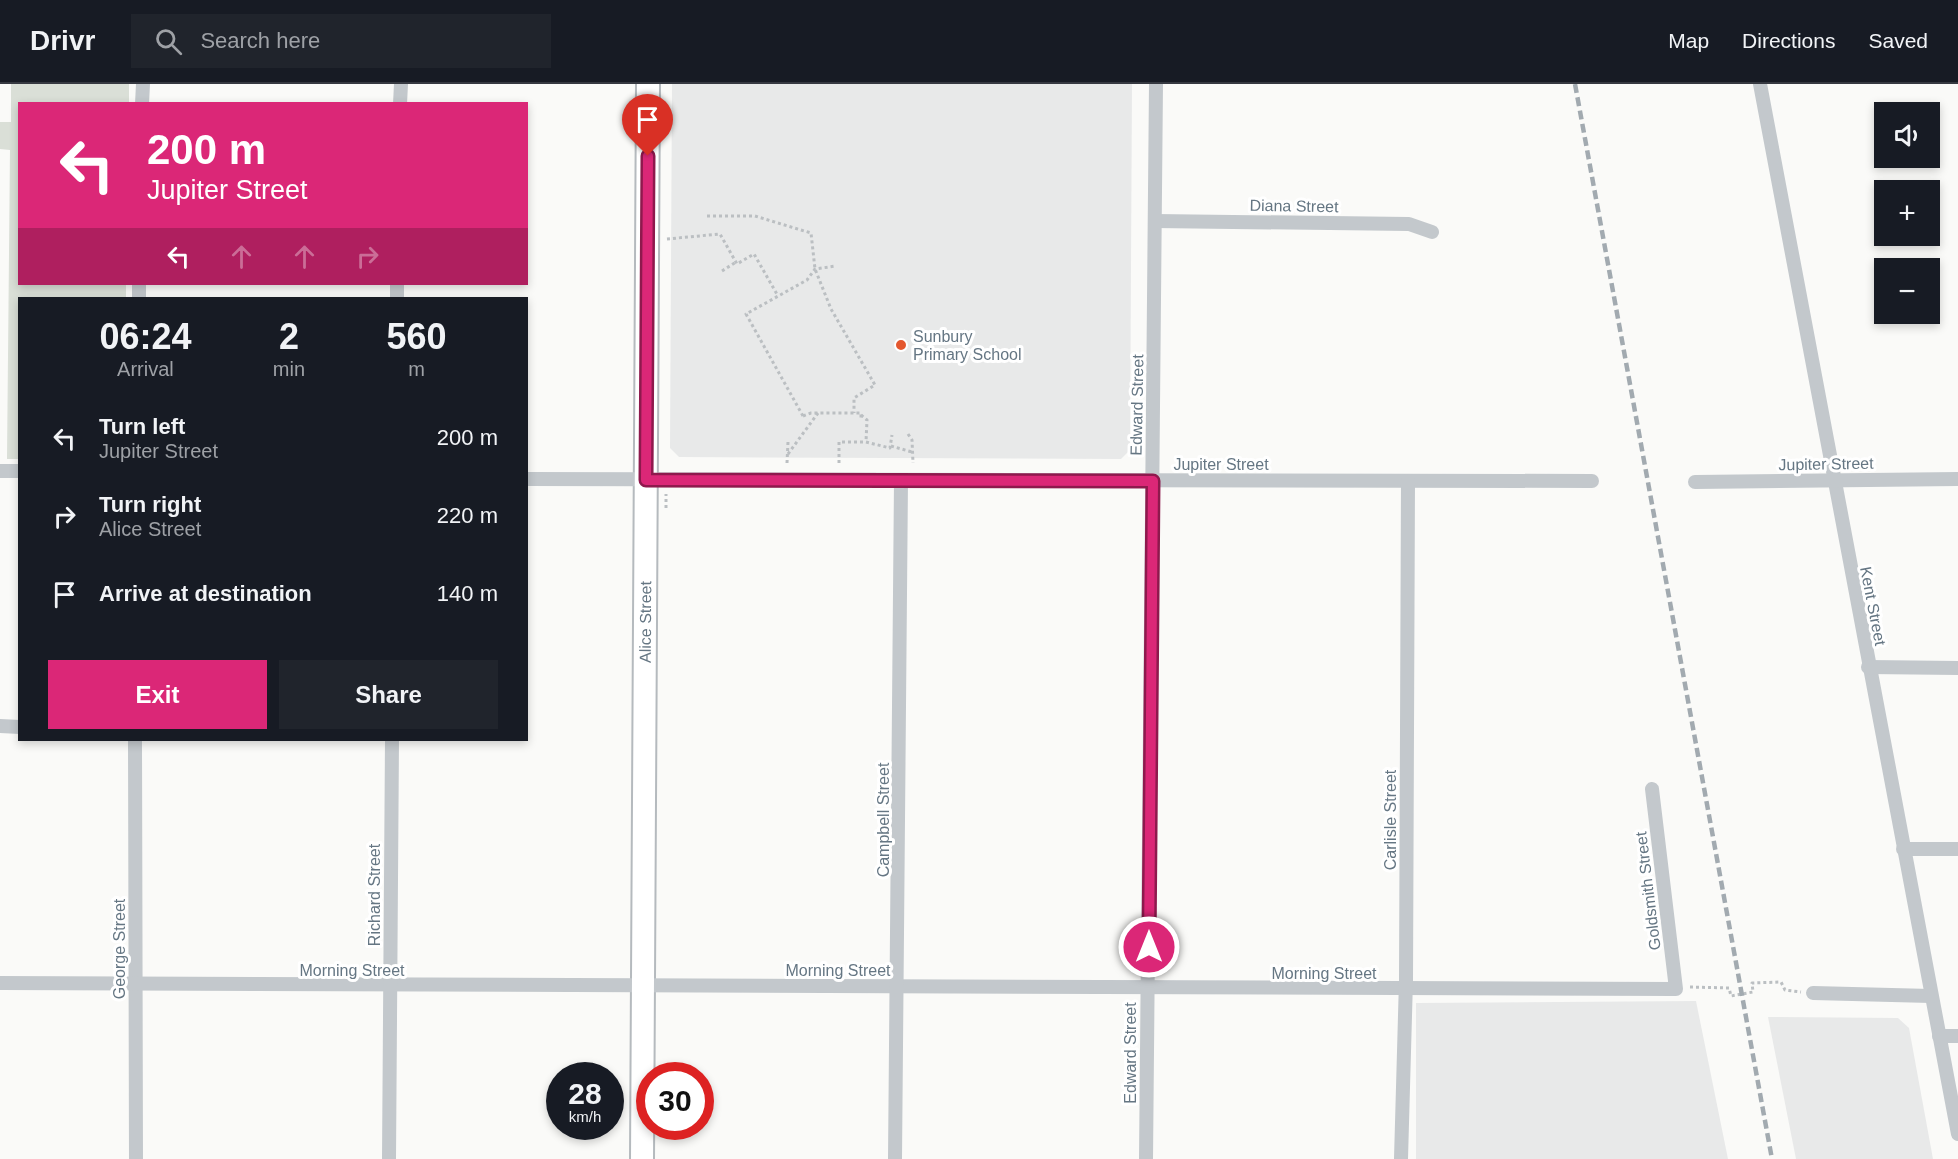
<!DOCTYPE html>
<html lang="en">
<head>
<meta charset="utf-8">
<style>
	:root { --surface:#171b24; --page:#20242c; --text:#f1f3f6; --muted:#9ea1a6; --line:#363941; --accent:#db2777 }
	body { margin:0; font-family:Arial,sans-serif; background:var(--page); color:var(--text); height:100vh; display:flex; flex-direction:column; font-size:22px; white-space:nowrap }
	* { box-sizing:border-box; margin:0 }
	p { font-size:20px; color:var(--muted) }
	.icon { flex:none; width:33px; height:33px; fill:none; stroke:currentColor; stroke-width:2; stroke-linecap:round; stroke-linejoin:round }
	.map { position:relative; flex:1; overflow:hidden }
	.details { position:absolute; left:18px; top:213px; width:510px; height:444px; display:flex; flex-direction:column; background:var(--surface); border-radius:0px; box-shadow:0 3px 9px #0003 }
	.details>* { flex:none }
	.guide { position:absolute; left:18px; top:18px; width:510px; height:183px; border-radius:0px; box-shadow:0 3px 9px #0003; background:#db2777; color:#fff; overflow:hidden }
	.tools { position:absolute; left:1874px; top:18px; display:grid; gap:12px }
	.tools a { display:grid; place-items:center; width:66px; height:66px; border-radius:0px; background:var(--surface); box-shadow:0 3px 9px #0003; font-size:30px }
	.speed { position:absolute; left:546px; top:978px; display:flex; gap:12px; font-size:30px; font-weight:700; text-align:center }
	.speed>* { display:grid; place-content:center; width:78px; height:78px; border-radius:50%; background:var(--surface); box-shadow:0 3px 9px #0003; line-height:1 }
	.speed small { font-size:15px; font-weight:400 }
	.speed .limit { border:9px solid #d22; background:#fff; color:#111 }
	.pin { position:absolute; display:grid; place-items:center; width:51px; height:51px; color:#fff; margin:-62px -26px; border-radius:50% 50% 50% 0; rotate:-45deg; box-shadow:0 0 6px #0007 }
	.pin .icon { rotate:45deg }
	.me { position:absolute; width:66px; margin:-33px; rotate:0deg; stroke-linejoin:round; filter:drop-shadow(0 0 4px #0008) }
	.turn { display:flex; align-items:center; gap:21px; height:126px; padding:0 30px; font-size:27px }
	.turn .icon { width:78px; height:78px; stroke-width:2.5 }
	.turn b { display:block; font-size:42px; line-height:51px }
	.lanes { display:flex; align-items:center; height:57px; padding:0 30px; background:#0003; justify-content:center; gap:30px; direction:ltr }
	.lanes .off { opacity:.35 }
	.eta { display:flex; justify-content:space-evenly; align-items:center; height:102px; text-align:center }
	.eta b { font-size:36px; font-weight:700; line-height:42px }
	.button { display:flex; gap:12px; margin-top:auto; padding:12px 30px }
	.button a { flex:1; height:69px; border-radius:0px; background:var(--accent); color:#fff; font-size:24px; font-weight:700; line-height:69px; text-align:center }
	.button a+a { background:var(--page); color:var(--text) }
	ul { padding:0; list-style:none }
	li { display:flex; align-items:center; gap:18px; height:78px; padding:0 30px }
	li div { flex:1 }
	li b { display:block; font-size:22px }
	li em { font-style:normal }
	header { display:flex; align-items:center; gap:36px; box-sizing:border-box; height:84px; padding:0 30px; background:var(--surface); border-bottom:2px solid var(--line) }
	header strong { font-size:28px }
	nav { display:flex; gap:33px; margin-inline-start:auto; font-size:21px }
	.search { width:420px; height:54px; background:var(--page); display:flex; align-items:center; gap:15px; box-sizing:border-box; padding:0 21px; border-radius:0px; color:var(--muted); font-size:22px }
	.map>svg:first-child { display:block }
</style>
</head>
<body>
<header>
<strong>Drivr</strong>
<div class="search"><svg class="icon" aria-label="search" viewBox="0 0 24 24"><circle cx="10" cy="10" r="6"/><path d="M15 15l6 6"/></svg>Search here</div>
<nav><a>Map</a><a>Directions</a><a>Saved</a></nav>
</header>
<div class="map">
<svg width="1958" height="1075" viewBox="0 0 1958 1075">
	<rect width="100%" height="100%" fill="#fafaf8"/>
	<g fill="#e8e9e9">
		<path d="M672,0H1132L1130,366L1121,375L679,373L670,364Z"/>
		<path d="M1696,917L1728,1075H1416V919Z"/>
		<path d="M1768,933L1898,934L1909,944L1933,1075H1796Z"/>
	</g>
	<path fill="#dadfd7" d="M11,0H129V19L20,20V200H126V214H20L19,375H7L10,66L0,65V38H11Z"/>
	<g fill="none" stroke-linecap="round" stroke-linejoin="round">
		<g stroke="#b5babe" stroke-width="26">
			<g id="primary">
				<path id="s1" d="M642,1075L648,0"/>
			</g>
		</g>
		<g stroke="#bbbfc2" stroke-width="3" stroke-dasharray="3 3" stroke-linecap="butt">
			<path d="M707,132H755L811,149L815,185L831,225L875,301L854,314V329"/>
			<path d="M667,155L720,150L737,180L754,170L778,212"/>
			<path d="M722,187L736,178"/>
			<path d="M861,331L867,336L866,358"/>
			<path d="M803,332L746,230L807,196L815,185L836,182"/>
			<path d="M803,332L811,329H861V334"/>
			<path d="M908,350L912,356L913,379"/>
			<path d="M891,362L912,368"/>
			<path d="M788,370L818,329"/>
			<path d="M787,379L788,358"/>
			<path d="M839,379V358H866L890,364L892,351"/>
			<path d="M666,424V410"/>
			<path d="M1690,903L1729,904L1731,912L1753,908L1752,899L1781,898L1785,906L1801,908"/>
		</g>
		<g stroke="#c3c8cc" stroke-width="14">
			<path d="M1760,0L1958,1050"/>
			<path d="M142,20L143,0"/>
			<path d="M400,20L401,0"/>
			<path d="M1155,137L1409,140L1432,148"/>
			<path d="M139,214V200"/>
			<path d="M397,214V200"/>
			<path d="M0,387H20"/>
			<path d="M526,395L1592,397"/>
			<path d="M1695,398L1958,395"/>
			<path d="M1868,583L1958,584"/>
			<path d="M0,642L20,643"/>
			<path d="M135,656L136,1075"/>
			<path d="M1903,765H1958"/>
			<path d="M0,899L1676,905L1652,705"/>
			<path d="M1813,909L1931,912"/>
			<path d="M1939,952H1958"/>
			<path d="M389,1075L392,656"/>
			<path d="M895,1075L901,396"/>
			<path d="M1146,1075L1156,0"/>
			<path d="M1401,1075L1406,896L1408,397"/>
		</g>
		<use href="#primary" stroke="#fff" stroke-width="22"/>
		<path stroke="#a2aab0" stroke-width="4.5" stroke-dasharray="9 4.5" stroke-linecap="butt" d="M1575,0L1772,1075"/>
	</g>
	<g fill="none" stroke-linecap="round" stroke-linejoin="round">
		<g stroke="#8e194d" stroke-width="15">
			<path id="route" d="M648,72L646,396L1153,397L1149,863"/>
		</g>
		<use href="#route" stroke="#db2777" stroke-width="10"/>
	</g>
	<circle fill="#e4572e" stroke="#fff" stroke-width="2" cx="901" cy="261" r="6"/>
	<g text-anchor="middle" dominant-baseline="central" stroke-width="6" stroke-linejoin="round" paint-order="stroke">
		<g font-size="16" fill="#657683" stroke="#fff">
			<text transform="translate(1294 122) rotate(1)">Diana Street</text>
			<text transform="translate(1137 321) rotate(-89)">Edward Street</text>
			<text x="1221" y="380">Jupiter Street</text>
			<text transform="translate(1826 380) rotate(-1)">Jupiter Street</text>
			<text transform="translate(1873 522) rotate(79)">Kent Street</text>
			<text stroke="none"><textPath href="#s1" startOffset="537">Alice Street</textPath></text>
			<text transform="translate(883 736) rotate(-90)">Campbell Street</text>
			<text transform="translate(1390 736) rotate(-90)">Carlisle Street</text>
			<text transform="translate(1648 807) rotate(-97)">Goldsmith Street</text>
			<text transform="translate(374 811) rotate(-90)">Richard Street</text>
			<text transform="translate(119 865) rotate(-90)">George Street</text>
			<text x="352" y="886">Morning Street</text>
			<text x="838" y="886">Morning Street</text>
			<text x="1324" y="889">Morning Street</text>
			<text transform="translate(1130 969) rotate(-90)">Edward Street</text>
		</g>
		<g font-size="16" fill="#657683" stroke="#fff" text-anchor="start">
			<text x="913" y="252">Sunbury<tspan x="913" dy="18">Primary School</tspan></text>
		</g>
	</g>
</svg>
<div class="tools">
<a><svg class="icon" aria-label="sound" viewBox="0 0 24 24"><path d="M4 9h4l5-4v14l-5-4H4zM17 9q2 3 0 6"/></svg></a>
<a>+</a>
<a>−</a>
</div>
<div class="speed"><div>28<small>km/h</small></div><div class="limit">30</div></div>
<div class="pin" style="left:648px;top:72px;background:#d93025"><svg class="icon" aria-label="arrive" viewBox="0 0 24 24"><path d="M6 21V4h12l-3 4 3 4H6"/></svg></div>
<svg class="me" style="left:1149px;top:863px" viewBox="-20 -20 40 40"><circle r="17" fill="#db2777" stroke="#fff" stroke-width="3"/><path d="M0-11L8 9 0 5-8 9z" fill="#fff"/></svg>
<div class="guide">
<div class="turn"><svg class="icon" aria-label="left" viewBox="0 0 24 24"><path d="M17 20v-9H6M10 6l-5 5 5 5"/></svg><div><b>200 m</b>Jupiter Street</div></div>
<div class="lanes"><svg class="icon" aria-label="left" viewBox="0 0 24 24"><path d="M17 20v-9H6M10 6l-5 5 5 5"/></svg><svg class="icon off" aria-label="ahead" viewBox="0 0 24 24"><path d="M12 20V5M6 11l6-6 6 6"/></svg><svg class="icon off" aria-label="ahead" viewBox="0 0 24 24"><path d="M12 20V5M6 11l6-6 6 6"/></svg><svg class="icon off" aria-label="right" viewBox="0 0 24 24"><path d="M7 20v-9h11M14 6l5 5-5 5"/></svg></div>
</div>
<section class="details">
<div class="eta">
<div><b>06:24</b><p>Arrival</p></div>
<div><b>2</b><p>min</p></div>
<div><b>560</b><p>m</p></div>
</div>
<ul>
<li><svg class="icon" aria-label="left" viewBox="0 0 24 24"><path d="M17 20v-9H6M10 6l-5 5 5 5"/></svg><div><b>Turn left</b><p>Jupiter Street</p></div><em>200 m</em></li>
<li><svg class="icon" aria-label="right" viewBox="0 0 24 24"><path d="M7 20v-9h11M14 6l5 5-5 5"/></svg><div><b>Turn right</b><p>Alice Street</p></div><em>220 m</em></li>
<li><svg class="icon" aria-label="arrive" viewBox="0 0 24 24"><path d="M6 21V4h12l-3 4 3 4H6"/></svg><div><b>Arrive at destination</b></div><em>140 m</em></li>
</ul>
<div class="button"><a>Exit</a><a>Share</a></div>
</section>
</div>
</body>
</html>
